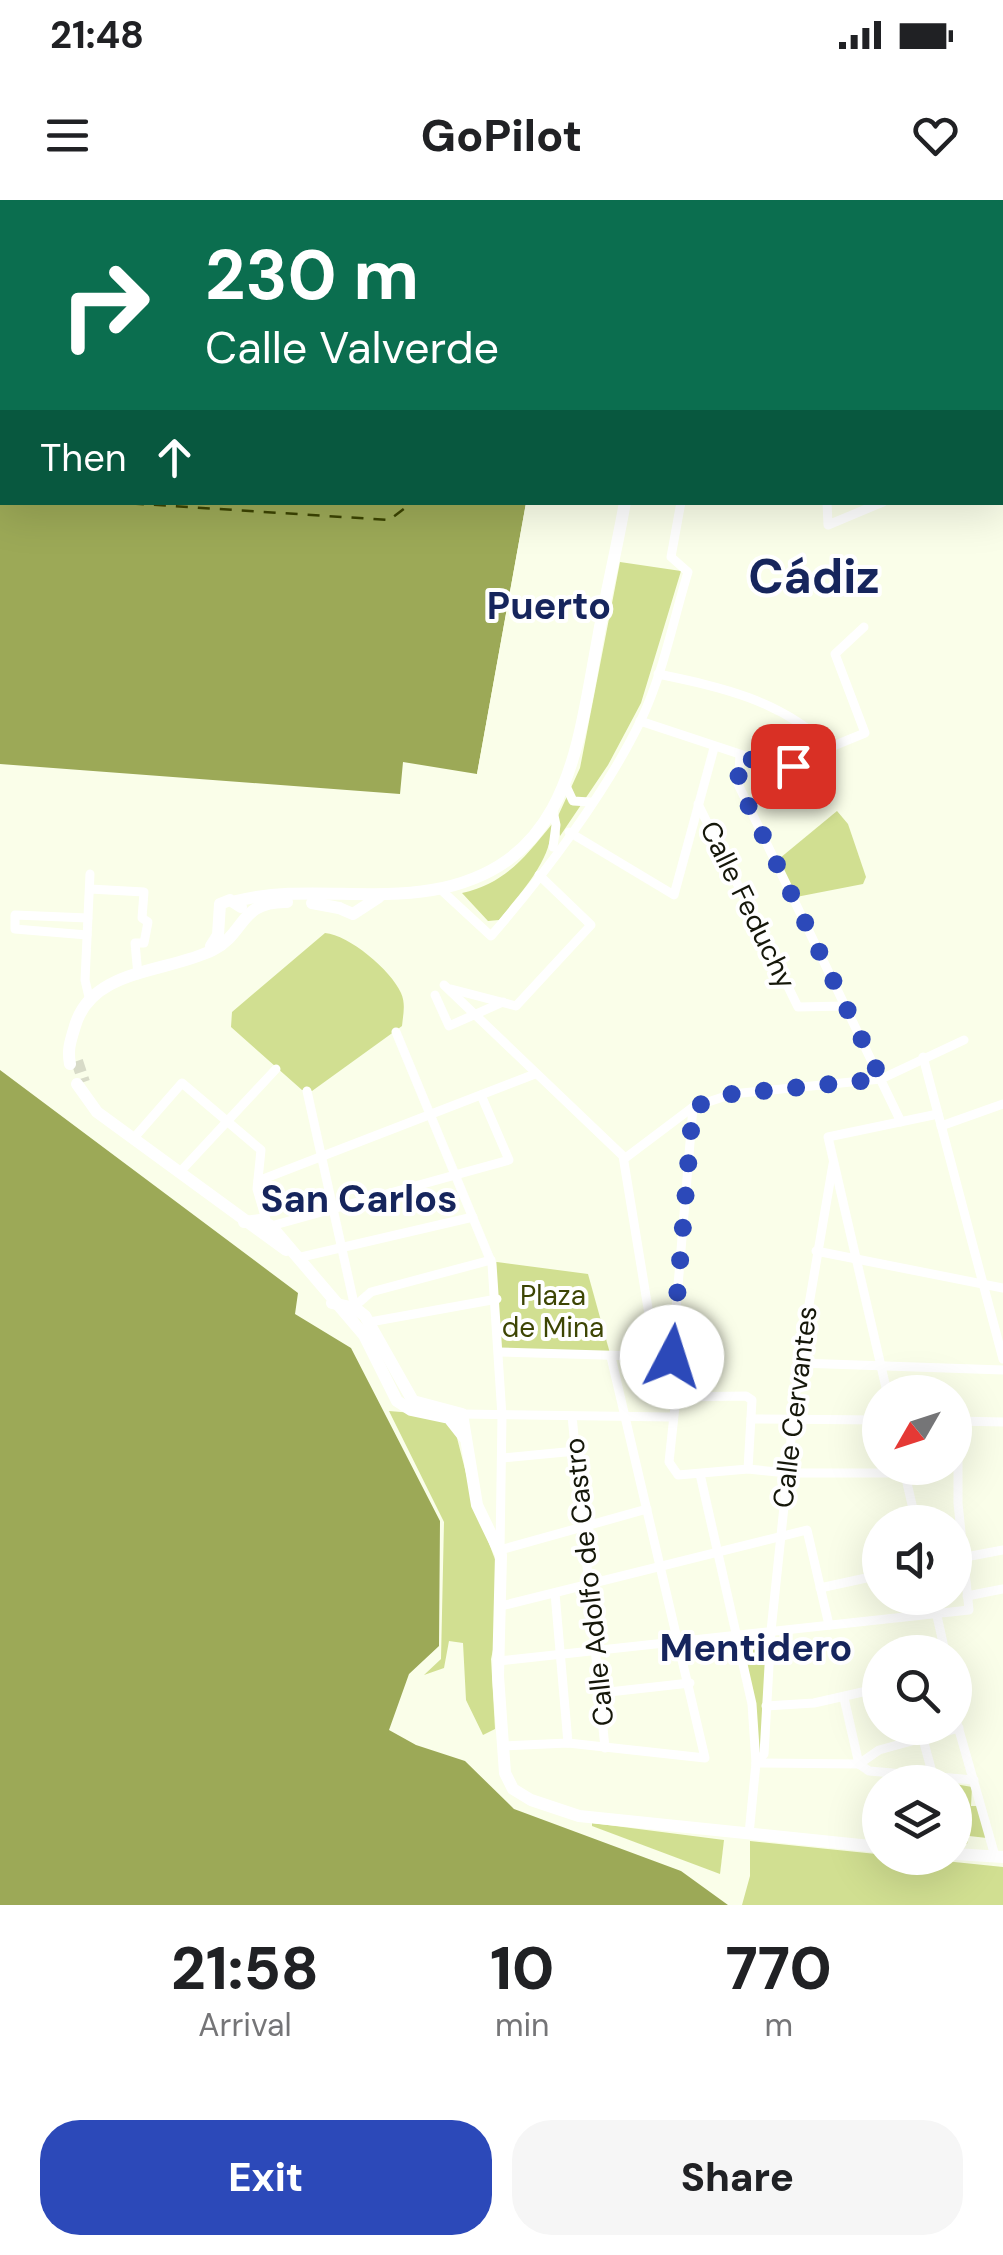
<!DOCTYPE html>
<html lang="en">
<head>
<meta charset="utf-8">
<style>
	:root { --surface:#fff; --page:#f6f6f6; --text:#202124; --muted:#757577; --accent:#2c49b9 }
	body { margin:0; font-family:"DM Sans",sans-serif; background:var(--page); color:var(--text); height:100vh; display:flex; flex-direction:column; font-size:38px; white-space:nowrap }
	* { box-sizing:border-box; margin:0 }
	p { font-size:32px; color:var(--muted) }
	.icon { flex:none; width:55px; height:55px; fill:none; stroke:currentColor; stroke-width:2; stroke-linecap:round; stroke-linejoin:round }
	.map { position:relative; height:1705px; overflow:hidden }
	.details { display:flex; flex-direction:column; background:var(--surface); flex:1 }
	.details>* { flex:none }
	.hud { position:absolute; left:0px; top:0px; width:1005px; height:305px; box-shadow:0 10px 40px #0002; background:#0b6e4f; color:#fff; overflow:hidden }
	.needle { width:65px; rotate:231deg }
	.tools { position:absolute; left:862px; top:1175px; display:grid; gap:20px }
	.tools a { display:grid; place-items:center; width:110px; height:110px; border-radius:50%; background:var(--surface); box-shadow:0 10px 40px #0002; font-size:50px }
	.pin { position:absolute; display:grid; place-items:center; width:85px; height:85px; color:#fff; margin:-42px; border-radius:20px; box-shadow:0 5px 15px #0006 }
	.me { position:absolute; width:110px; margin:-55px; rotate:5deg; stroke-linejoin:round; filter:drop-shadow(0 0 8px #0008) }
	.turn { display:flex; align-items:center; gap:35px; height:210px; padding:0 40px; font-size:45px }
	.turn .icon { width:130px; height:130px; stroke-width:2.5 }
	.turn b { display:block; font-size:70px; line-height:85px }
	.then { display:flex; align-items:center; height:95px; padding:0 40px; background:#0003; gap:20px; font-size:38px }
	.eta { display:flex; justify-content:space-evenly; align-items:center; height:170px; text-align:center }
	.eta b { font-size:60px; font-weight:800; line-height:70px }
	.cta { display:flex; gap:20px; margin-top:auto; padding:20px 40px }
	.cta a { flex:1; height:115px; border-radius:40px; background:var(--accent); color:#fff; font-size:40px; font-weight:800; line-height:115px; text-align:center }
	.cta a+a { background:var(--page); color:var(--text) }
	.status { display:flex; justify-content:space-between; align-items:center; height:70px; padding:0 50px; background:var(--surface); direction:ltr }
	.status svg { height:28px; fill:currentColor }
	header { display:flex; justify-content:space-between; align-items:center; height:130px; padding:0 40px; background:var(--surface); font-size:45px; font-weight:800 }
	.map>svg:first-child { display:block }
</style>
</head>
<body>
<div class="status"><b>21:48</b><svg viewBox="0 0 49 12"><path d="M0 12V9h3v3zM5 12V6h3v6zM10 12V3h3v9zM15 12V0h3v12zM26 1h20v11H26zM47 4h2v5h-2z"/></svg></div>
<header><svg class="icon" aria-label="menu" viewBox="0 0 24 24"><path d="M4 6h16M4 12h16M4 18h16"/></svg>GoPilot<svg class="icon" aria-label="heart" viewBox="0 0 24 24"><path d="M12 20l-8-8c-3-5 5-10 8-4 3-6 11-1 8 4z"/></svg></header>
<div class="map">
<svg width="1003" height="1705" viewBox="0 0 1003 1705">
	<rect width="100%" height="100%" fill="#fafee9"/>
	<g fill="#d1df91">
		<path d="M620,362L681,371L641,503L608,565L560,636L558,616L580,568Z"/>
		<path d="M837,611L848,624L866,677L863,684L791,698L774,663Z"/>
		<path d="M552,624C552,661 521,692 499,720L488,721L462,693C506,683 525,657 552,624Z"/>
		<path d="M325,733C349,735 391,770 401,793C406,804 403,815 402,826L312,891L302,890L231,827L232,812Z"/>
		<path d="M497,1062L588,1074L611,1157L499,1152L492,1064Z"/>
		<path d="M389,1211L425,1214L454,1226L473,1301L496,1362L497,1431L491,1459L495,1529L483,1535L466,1500L463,1443L449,1441L444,1468L424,1475L441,1459L444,1322Z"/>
		<path d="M771,1431L764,1554L756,1563L752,1504L737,1435Z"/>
		<path d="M955,1584L972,1587L971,1606H979L987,1638L969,1636L967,1644L955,1643Z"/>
		<path d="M592,1623L724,1640L720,1674L592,1626Z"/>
		<path d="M750,1641L1003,1667V1705H742L750,1676Z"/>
	</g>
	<g fill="#9ca957">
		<path d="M0,111L2,302L526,303L477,574L403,562L400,594L0,564Z"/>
		<path d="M0,870L298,1093L295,1114L351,1148L440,1321L439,1446L409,1474L389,1530L416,1545L465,1561L514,1609L681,1671L728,1705H0Z"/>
	</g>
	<path fill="#fafee9" d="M531,302L483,573L477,574L526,303Z"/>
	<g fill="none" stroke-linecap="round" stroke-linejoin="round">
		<g stroke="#3c4402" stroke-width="2.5" stroke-dasharray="12 10" stroke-linecap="butt">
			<path d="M0,276H2"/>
			<path d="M0,296H2"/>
			<path d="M110,302L389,320L413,302"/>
		</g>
		<path stroke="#d8dbc8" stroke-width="12" stroke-dasharray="12 6" stroke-linecap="butt" d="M77,861L84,882"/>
		<g stroke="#fff" stroke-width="9">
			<path d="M755,0L757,2"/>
			<path d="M1002,58H1003"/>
			<path d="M1002,262L1003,261"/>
			<path d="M827,302L828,325L883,302"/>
			<path d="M658,474C721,487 781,500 829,547"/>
			<path d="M640,521L788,570L816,553L865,533L835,454L864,427"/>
			<path d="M740,556L738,584L901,922"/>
			<path d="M566,586L573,601L590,602"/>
			<path d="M698,604L798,807L845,806"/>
			<path d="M553,611L556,625L553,647"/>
			<path d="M569,632L674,695L714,548"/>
			<path d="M439,688L491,736C544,675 606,593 641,520C663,474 673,421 688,372L671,357L681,302"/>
			<path d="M90,689L144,692L142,718L148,722L144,743H135L138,775"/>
			<path d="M87,735L15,729V715L88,718"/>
			<path d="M444,785L623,956L656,1157"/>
			<path d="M451,789L516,806L591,725L539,675"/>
			<path d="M435,795L449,826L503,802"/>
			<path d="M89,797L85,780L90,674"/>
			<path d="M396,832L492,1064L502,1216L500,1350"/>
			<path d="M923,857L1003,1159"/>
			<path d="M307,891L355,1108"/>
			<path d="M941,926L1003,904"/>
			<path d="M133,939L182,883L261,950L257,989L267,1023"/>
			<path d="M624,959L693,907L732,894L881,879L964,840"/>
			<path d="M179,973L276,869"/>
			<path d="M258,981L535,874"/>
			<path d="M271,1026L509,960L481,895"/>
			<path d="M816,1051L1003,1088"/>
			<path d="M297,1058L473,1017"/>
			<path d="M356,1105L371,1092L491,1060"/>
			<path d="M370,1122L497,1099"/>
			<path d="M499,1152L672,1157L693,907"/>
			<path d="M799,1163L1003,1170"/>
			<path d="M887,1192L828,937L938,914"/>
			<path d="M746,1196L752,1200L748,1269L678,1275L669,1262L676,1197Z"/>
			<path d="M462,1214L671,1217"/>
			<path d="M572,1216L605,1548"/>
			<path d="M751,1219L880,1220"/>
			<path d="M956,1221L1003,1222"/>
			<path d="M503,1258L576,1251"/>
			<path d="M748,1269L787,1273H905"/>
			<path d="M904,1270L916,1322"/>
			<path d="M700,1274L752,1504L756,1563L749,1634"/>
			<path d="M500,1350L647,1309"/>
			<path d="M955,1359L1003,1350"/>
			<path d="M820,1388L880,1375"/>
			<path d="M555,1393L568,1543"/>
			<path d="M967,1396L1003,1389"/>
			<path d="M933,1398L945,1452"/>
			<path d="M501,1406L807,1330L829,1425"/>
			<path d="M499,1461L969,1410L958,1303V1221"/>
			<path d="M600,1493L690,1483"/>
			<path d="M844,1498L859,1564"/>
			<path d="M766,1506L814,1503L880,1488"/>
			<path d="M955,1516L995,1656"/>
			<path d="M923,1539L933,1576"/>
			<path d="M504,1546L568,1543L705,1558L611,1157"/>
			<path d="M756,1563L764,1554L771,1431L799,1163L833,964"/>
			<path d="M756,1563L859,1564L879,1550L959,1528"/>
			<path d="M859,1564L869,1571L974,1580"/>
		</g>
		<g stroke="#fff" stroke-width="12">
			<path d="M470,0V2"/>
			<path d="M981,0V2"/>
			<path d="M714,2L715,0"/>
			<path d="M1002,212L1003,213"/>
			<path d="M236,701C301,685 366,701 432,690C569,666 577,549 598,438C606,392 617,348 625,302"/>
			<path d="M312,703L339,708"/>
			<path d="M339,708L353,714L379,697"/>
			<path d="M211,746L218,735L220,704L230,700L241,707"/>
			<path d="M70,864C67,849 71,840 75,826C92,768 167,773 213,750C246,733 239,701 287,702"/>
			<path d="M77,884L97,912L286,1050"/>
			<path d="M244,1022L260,1020L271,1026L364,1135L397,1201L411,1210L449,1218L464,1237"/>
			<path d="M332,1103L355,1108L365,1116L413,1201L462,1214L477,1305L501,1355L498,1476L505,1573L513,1589L531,1600L579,1616L880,1647"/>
			<path d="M955,1654L1003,1657"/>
		</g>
	</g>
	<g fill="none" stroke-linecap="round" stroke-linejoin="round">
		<path stroke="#2c49b9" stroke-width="18" stroke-dasharray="0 32.4" d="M672,1157L693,907L732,894L881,879L738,584L740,556L788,570L793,566"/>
	</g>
	<g text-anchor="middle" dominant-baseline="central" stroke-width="8" stroke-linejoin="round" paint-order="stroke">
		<g font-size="28" fill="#15170a" stroke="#fff">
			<text transform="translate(748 705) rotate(64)">Calle Feduchy</text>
			<text transform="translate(795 1207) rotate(-83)">Calle Cervantes</text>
			<text transform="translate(589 1382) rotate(-96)">Calle Adolfo de Castro</text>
		</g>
		<g font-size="28" fill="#3d4504" stroke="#fff">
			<text x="553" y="1095">Plaza<tspan x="553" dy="32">de Mina</tspan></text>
		</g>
		<g font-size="38" font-weight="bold" fill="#16255c" stroke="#fff">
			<text x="549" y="406">Puerto</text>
			<text x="359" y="999">San Carlos</text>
			<text x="756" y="1448">Mentidero</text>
		</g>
		<g font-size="48" font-weight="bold" fill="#16255c" stroke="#fff">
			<text x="814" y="376">Cádiz</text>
		</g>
	</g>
</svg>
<div class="tools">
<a><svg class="needle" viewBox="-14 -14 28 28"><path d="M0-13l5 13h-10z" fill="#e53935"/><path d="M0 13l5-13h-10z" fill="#757577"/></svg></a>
<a><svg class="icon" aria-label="sound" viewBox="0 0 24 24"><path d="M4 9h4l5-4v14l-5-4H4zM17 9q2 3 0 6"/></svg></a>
<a><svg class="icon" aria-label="search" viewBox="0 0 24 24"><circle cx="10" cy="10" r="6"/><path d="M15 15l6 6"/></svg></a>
<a><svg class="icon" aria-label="layers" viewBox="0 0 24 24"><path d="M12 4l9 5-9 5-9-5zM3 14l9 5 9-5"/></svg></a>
</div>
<div class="pin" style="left:793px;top:566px;background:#d93025"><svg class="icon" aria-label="arrive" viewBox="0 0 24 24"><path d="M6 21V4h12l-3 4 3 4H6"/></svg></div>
<svg class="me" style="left:672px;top:1157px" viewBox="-20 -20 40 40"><circle r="19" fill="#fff"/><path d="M0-13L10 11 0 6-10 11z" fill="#2c49b9"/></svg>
<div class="hud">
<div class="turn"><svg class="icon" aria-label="right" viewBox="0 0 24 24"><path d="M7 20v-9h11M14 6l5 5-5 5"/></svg><div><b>230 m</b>Calle Valverde</div></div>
<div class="then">Then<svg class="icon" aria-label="ahead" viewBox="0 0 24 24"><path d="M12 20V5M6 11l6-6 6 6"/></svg></div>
</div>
</div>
<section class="details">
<div class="eta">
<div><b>21:58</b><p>Arrival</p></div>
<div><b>10</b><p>min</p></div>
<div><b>770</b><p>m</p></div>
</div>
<div class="cta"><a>Exit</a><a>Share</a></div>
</section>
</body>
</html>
